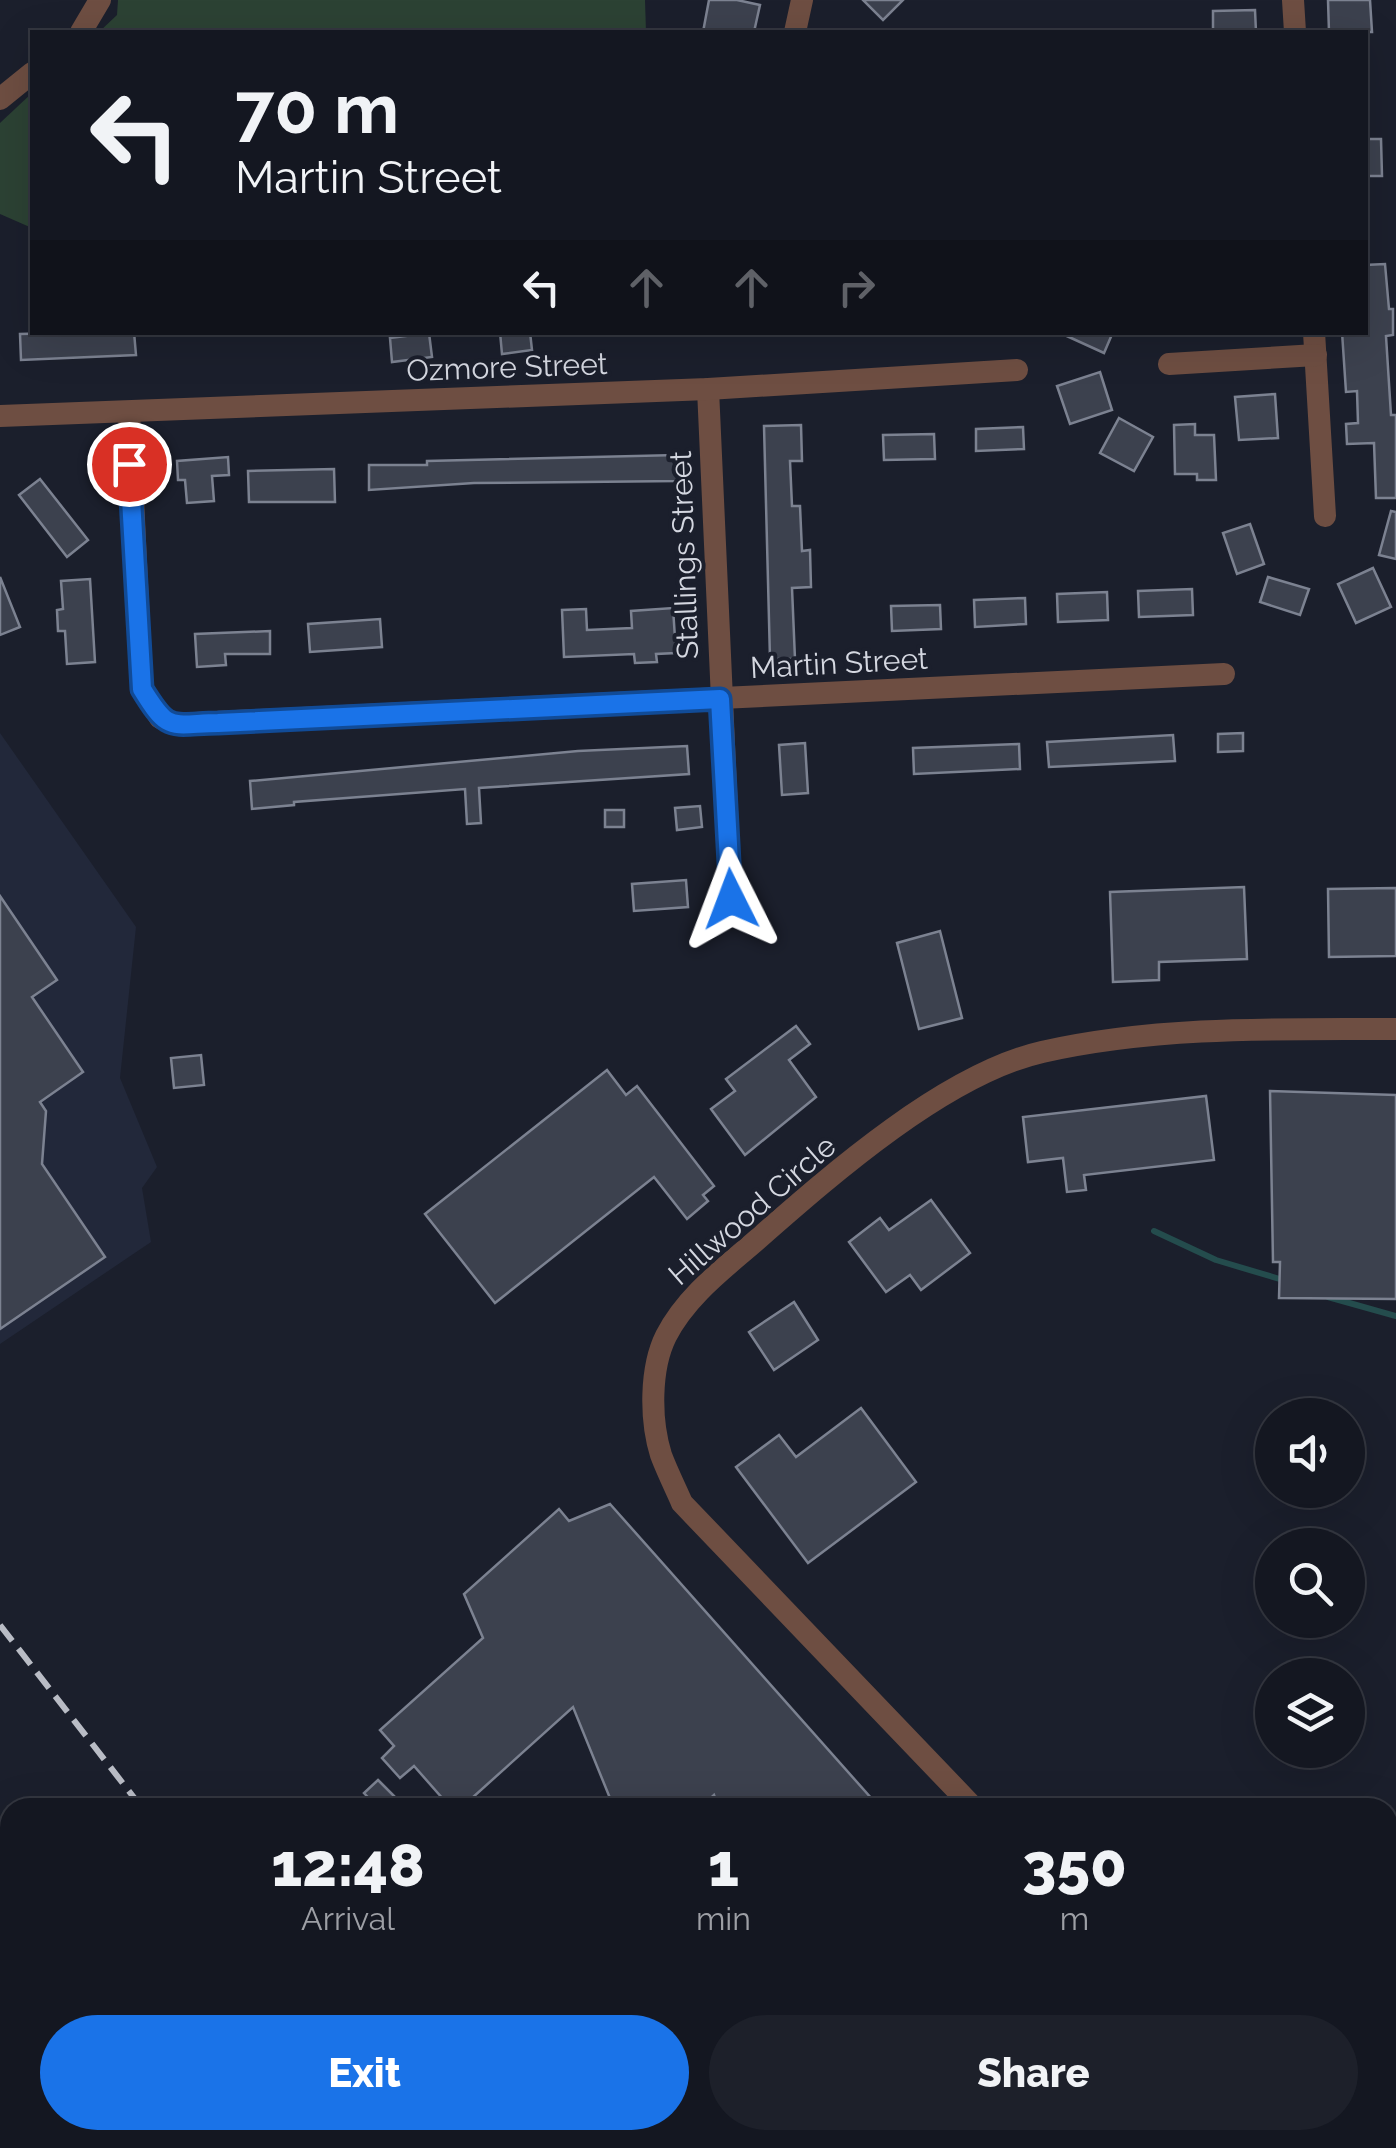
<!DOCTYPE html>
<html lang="en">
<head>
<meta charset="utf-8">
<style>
	:root { --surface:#141721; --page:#1d202a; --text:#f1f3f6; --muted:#9d9fa5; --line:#33363f; --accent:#1a73e8 }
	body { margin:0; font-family:Raleway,sans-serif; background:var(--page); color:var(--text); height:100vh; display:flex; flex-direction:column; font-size:38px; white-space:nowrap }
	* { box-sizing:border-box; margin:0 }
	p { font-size:32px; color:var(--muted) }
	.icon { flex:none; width:55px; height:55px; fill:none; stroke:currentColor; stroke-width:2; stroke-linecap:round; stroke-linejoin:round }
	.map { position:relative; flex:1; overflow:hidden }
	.details { position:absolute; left:0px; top:1798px; width:1398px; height:352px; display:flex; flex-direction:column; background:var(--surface); border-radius:30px 30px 0 0; box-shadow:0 10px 40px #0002,0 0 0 2px var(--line) }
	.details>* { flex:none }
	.top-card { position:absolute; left:30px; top:30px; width:1338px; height:305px; border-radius:0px; box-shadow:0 10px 40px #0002,0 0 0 2px var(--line); background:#141721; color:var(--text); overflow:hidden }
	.fabs { position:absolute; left:1255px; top:1398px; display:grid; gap:20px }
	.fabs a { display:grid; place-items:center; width:110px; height:110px; border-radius:50%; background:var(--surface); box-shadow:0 10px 40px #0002,0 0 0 2px var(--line); font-size:50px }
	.pin { position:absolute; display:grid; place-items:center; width:85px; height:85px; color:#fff; margin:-42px; border:5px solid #fff; border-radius:50%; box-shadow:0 2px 10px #0007 }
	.me { position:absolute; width:110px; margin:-55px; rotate:357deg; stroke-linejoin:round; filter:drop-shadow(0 0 8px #0008) }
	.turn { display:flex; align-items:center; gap:35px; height:210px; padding:0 40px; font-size:45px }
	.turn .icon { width:130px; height:130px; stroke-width:2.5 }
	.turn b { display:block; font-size:70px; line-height:85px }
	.lanes { display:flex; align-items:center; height:95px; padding:0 40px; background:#0003; justify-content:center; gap:50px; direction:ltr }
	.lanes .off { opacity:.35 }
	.eta { display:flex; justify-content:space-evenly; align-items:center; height:170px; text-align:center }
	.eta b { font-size:60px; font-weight:800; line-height:70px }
	.button { display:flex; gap:20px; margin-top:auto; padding:20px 40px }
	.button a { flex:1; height:115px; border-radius:60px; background:var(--accent); color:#fff; font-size:40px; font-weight:800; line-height:115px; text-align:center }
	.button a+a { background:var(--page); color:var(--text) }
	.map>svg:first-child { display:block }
</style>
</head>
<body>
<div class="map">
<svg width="1396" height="2148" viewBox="0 0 1396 2148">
	<rect width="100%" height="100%" fill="#1b1f2c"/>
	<path fill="#22283a" d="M0,733L136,927L120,1078L157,1167L142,1188L151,1242L0,1344Z"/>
	<g fill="#2c4234">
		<path d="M118,0H645L646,32H99L117,15Z"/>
		<path d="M32,93V228L0,214V123Z"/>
	</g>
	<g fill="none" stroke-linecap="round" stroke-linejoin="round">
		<g stroke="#244c4d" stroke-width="6">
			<path d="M1154,1231L1216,1260L1283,1280"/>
			<path d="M1328,1297L1396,1316"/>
		</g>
	</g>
	<g fill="#3c414e" stroke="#7c8291" stroke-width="2.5">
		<path d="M709,0H737L760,5L754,32H703Z"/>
		<path d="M863,0H903L883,20Z"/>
		<path d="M1328,0H1370L1372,32H1329Z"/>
		<path d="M1255,10L1256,32L1213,30V11Z"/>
		<path d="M1365,139H1381L1382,176H1365Z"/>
		<path d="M1385,264L1389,309H1393V335L1386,336L1391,415H1396V498H1376L1374,443L1347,444L1346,424L1358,423L1357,391L1346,392L1342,332H1365V265Z"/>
		<path d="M96,332H134L136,355L21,360L20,334Z"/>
		<path d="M500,332H530L532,350L502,354Z"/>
		<path d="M1058,332H1113L1104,353Z"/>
		<path d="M429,333L432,357L392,362L390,338Z"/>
		<path d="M1100,372L1112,410L1070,424L1057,386Z"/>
		<path d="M1275,394L1278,438L1239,440L1235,397Z"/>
		<path d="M1119,418L1153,437L1134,471L1100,453Z"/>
		<path d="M1195,424V435H1214L1216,480H1197V474H1175L1174,425Z"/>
		<path d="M801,425L802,461H790L792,506H800L802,551L810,550L811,587L792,588L795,659H770L764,426Z"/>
		<path d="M1023,427L1024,449L976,451V429Z"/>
		<path d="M934,434L935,459L884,460L883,435Z"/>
		<path d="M677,455L678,481L474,483L369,490V465H427V461Z"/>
		<path d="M228,457L229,475L212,476L214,501L187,503L185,480H178L177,461Z"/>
		<path d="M334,469L335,502H249L248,471Z"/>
		<path d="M40,479L88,540L67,557L19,495Z"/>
		<path d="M1391,511L1396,512V559L1379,555Z"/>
		<path d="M1250,524L1264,564L1237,574L1223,533Z"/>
		<path d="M1373,568L1391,607L1356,623L1338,584Z"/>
		<path d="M0,577L20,627L0,635Z"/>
		<path d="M1268,577L1309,589L1300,615L1260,602Z"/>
		<path d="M90,579L95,662L67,664L65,631H58L57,610L63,609L61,581Z"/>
		<path d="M1192,589L1193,615L1139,617L1138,591Z"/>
		<path d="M1107,592L1108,620L1058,622L1057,594Z"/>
		<path d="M1025,598L1026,624L975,627L974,600Z"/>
		<path d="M940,605L941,629L892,631L891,606Z"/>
		<path d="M673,608L676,653L656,654L657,662L635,663L634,654L564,657L562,610L586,609L587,630L632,628L631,611Z"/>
		<path d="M380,619L382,647L310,652L308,624Z"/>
		<path d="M270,631V654H225L226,665L197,667L195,634Z"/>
		<path d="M1243,733V751L1218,752V734Z"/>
		<path d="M1173,735L1175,761L1049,767L1047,742Z"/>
		<path d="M805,743L808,793L782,795L779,745Z"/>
		<path d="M1019,744L1020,769L914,774L913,748Z"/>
		<path d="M687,746L689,774L479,788L481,823L467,824L465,789L294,802V805L252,809L250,781L578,751Z"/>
		<path d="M700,806L702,827L677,830L675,808Z"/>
		<rect x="605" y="810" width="19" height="17"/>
		<path d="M686,880L688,907L634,911L632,884Z"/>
		<path d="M1244,887L1247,959L1159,962V980L1113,982L1110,892Z"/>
		<path d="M1396,888V956L1329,957L1328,889Z"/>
		<path d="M0,896L57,980L32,997L83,1072L40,1102L46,1111L42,1164L105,1257L0,1329Z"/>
		<path d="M940,931L962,1018L919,1029L897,943Z"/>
		<path d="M796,1026L810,1044L789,1060L816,1097L745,1155L711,1109L735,1091L726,1079Z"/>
		<path d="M201,1055L204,1085L174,1088L171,1058Z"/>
		<path d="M607,1070L626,1095L637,1086L714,1186L703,1195L708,1201L687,1219L654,1177L495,1303L425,1214Z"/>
		<path d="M1270,1091L1396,1095V1299L1279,1298L1280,1262H1273Z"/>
		<path d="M1206,1096L1214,1160L1084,1175L1086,1190L1067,1192L1063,1158L1028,1162L1023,1117Z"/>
		<path d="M931,1200L970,1253L921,1290L910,1275L886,1292L849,1242L880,1218L889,1230Z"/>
		<path d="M794,1302L818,1340L774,1370L749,1332Z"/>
		<path d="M861,1408L916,1482L808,1563L736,1467L779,1435L796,1457Z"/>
		<path d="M610,1504L880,1808H719L714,1795L700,1808H614L573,1707L461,1808H451L414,1766L400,1778L382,1758L394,1746L380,1730L483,1638L464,1594L559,1509L569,1521Z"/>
		<path d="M378,1780L406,1808H378L364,1793Z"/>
	</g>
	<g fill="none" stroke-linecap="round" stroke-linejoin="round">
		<g stroke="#6e4e42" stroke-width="22">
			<path d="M1293,0L1295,32"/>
			<path d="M81,32L100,0"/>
			<path d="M795,32L802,0"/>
			<path d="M0,99L32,73"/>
			<path d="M1314,332L1325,516"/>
			<path d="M1169,364L1316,355"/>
			<path d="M708,389L731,899"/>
			<path d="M129,413L142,689L160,718L174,724L1224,674"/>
			<path d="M0,416L708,389L1017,370"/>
			<path d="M974,1808L682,1503C675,1487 667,1471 661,1455C650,1420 650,1368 666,1336C687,1295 726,1267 759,1238C833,1173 946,1074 1042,1052C1157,1026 1278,1029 1396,1029"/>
			<path d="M0,1945L10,1969"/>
			<path d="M68,2140L70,2148"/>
			<path d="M1323,2140L1333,2148"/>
		</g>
		<g stroke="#b9bcc5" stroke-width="6" stroke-dasharray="20 10" stroke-linecap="butt">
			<path d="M0,1625L142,1808"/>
			<path d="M436,2140L443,2148"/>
		</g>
	</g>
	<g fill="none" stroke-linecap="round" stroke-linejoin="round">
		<g stroke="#114b97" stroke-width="25">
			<path id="route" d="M129,464L142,689C169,733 169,724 218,723L720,699L731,899"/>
		</g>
		<use href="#route" stroke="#1a73e8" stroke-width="18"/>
	</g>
	<g text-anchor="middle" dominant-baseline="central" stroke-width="8" stroke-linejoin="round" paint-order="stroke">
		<g font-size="30" fill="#d4d7e0" stroke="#1b1f2c">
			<text transform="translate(507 367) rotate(-2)">Ozmore Street</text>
			<text transform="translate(684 555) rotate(-92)">Stallings Street</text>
			<text transform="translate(839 663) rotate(-3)">Martin Street</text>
			<text transform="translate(752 1210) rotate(-41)">Hillwood Circle</text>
		</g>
	</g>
</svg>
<div class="fabs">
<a><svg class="icon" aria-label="sound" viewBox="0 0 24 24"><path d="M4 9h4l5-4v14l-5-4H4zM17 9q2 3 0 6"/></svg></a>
<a><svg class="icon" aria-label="search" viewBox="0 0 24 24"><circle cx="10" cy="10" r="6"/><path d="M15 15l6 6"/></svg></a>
<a><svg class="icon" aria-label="layers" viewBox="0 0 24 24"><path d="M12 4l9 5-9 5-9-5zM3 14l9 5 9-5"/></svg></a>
</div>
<div class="pin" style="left:129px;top:464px;background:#d93025"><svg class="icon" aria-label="arrive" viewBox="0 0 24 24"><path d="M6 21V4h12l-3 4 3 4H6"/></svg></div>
<svg class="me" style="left:731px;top:899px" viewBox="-20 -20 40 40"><path d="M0-17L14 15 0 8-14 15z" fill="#1a73e8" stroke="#fff" stroke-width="4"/></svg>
<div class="top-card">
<div class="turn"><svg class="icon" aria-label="left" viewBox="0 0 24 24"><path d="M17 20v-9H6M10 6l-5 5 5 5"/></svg><div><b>70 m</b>Martin Street</div></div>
<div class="lanes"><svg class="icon" aria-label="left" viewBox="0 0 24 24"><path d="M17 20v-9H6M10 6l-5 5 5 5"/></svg><svg class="icon off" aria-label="ahead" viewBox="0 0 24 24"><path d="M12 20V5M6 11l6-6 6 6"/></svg><svg class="icon off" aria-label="ahead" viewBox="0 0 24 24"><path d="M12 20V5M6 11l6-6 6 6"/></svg><svg class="icon off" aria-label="right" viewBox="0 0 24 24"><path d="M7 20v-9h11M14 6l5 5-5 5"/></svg></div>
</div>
<section class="details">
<div class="eta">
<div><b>12:48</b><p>Arrival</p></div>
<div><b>1</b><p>min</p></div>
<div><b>350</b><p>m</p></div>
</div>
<div class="button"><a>Exit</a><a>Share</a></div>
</section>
</div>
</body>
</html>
